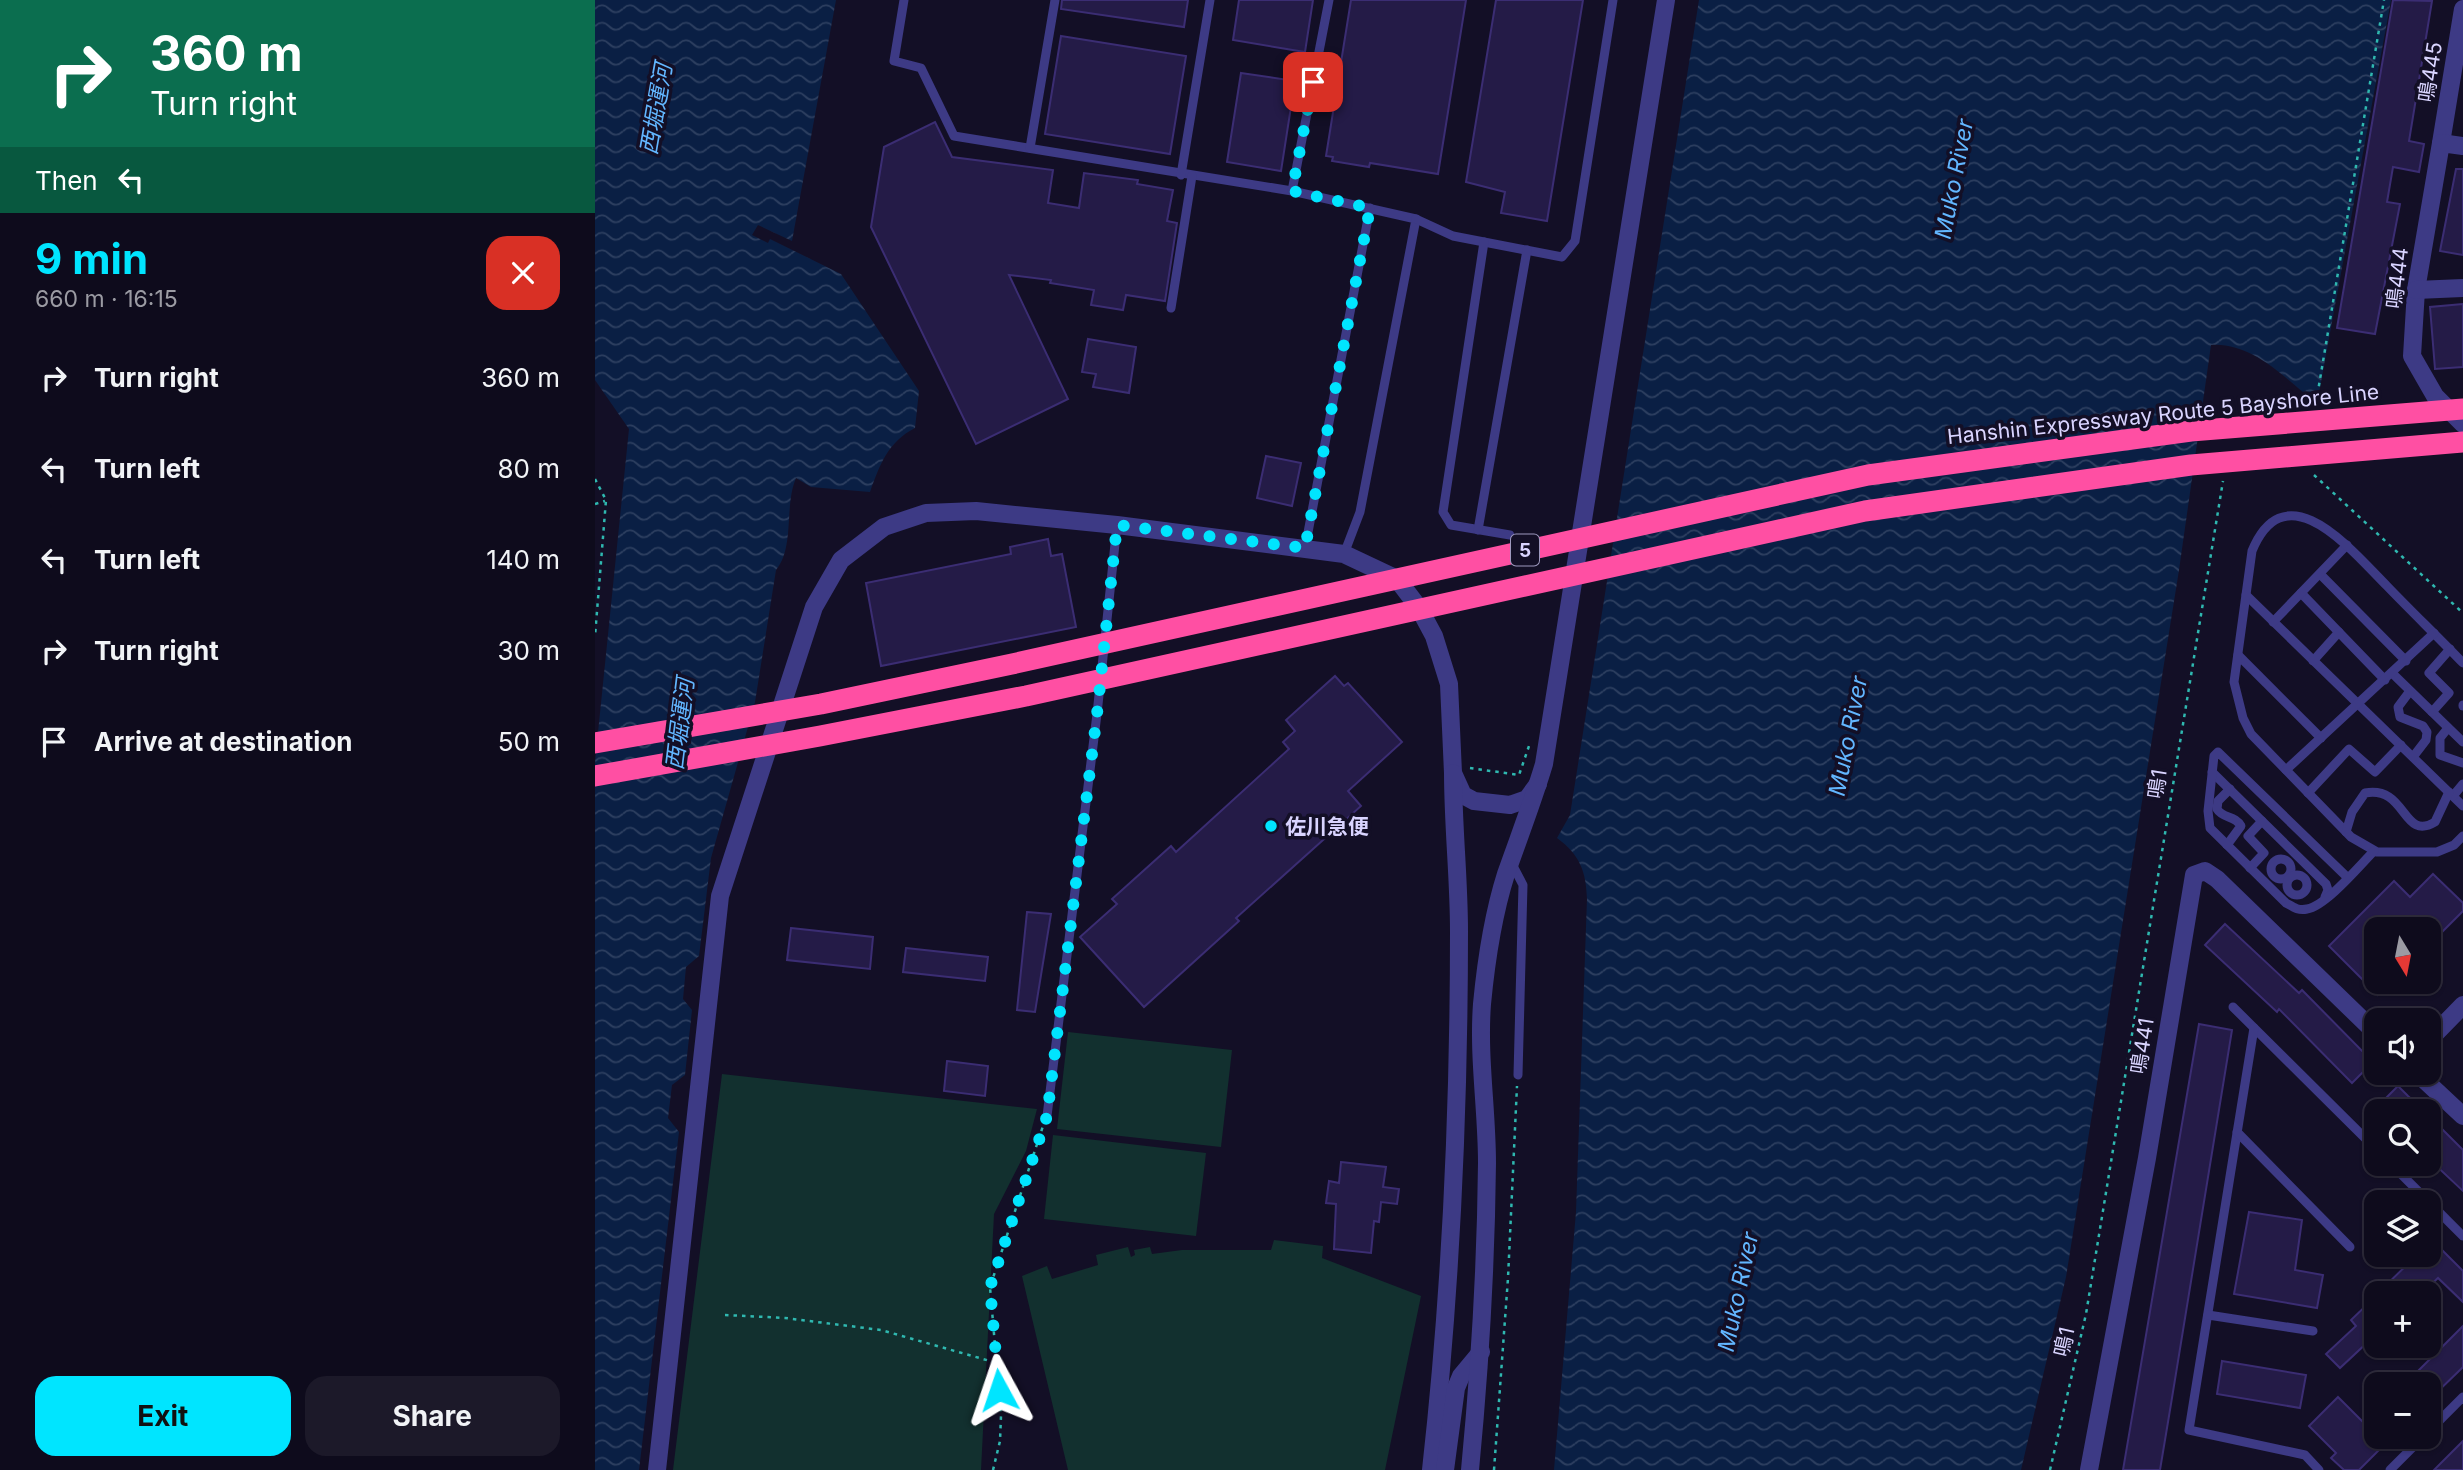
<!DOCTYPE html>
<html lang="en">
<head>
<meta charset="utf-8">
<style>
	:root { --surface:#0e0b1c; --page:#1c1929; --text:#f1f3f6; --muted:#9b9ba3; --line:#2e2b3b; --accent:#00e5ff }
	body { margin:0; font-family:Inter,"Noto Sans JP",sans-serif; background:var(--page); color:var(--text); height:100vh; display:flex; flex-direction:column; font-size:26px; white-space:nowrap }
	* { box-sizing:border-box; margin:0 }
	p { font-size:23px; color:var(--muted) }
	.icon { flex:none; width:38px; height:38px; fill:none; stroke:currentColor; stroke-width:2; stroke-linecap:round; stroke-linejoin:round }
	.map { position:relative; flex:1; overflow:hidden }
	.panel { display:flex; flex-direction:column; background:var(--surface); width:595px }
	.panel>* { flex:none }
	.hud { background:#0b6e4f; color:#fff; overflow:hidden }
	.needle { width:46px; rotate:170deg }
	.controls { position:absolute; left:1769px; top:917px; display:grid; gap:14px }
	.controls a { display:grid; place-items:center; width:77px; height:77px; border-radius:14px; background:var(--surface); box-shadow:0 2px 5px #0004,0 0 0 2px var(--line); font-size:35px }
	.pin { position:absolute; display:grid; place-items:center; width:60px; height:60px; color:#fff; margin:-30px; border-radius:14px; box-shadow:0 4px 10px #0006 }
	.me { position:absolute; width:77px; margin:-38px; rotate:355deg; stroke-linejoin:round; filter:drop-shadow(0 0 5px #0008) }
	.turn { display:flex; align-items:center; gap:24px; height:147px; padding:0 35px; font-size:32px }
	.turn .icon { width:91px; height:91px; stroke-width:2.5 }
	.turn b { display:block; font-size:49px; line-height:60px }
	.then { display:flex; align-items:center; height:66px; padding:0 35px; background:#0003; gap:14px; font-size:26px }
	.round { display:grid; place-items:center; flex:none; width:74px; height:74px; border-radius:21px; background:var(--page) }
	.headline { display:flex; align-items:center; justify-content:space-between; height:119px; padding:0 35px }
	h1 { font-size:42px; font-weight:700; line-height:52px; color:var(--accent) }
	.button { display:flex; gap:14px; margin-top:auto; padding:14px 35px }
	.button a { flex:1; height:80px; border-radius:21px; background:var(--accent); color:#111; font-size:28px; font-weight:700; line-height:80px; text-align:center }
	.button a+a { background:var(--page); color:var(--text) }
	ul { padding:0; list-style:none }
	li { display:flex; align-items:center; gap:21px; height:91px; padding:0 35px }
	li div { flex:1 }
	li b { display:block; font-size:26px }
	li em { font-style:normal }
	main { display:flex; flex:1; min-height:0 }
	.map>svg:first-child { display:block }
</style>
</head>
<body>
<main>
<section class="panel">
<div class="hud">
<div class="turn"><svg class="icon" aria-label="right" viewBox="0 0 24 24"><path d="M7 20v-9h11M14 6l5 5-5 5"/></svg><div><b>360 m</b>Turn right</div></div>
<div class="then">Then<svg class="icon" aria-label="left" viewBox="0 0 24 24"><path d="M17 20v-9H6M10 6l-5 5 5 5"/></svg></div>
</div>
<div class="headline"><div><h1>9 min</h1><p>660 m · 16:15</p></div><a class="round" style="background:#d93025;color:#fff"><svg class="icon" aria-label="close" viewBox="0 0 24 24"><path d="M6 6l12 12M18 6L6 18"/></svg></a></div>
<ul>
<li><svg class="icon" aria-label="right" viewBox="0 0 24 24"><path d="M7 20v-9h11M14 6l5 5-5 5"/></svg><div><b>Turn right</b></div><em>360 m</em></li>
<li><svg class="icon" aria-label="left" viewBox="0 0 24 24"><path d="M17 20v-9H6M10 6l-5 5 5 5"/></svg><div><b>Turn left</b></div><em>80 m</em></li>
<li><svg class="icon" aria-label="left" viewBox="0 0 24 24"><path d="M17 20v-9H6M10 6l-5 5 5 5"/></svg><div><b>Turn left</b></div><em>140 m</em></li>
<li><svg class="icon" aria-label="right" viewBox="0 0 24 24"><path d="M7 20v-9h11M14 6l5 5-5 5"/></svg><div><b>Turn right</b></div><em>30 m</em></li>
<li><svg class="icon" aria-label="arrive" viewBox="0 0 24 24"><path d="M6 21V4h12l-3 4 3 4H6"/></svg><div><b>Arrive at destination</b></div><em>50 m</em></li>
</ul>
<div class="button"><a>Exit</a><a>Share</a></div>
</section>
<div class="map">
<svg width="1868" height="1470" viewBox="0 0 1868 1470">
	<defs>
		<pattern id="water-waves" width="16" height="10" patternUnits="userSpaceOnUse" patternTransform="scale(1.75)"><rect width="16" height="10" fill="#0a1f44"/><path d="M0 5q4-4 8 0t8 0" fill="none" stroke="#2d3f60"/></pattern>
	</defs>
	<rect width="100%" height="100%" fill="#130f26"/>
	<g fill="#12302f">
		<path d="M473,1032L637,1050L626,1147L462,1129Z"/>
		<path d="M127,1074L442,1109L431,1151L399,1214L386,1470H78Z"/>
		<path d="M458,1135L611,1153L601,1236L449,1219Z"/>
		<path d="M679,1240L728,1246L727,1258L826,1296L790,1470H473L427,1276L452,1266L457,1279L503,1265L501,1255L533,1247L536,1257L540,1255L539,1250L555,1247L557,1254L587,1250H676Z"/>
	</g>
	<g fill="url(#water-waves)">
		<path d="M0,0H241L197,241L163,225L157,235L173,243L175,239L246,274L324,391L320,428C293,442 285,464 275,492L216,487L201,478C189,506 200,547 181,570L160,702L116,858L104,956L91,967L88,999L97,1010L90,1075L77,1085L73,1118L84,1132L44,1470H0V762L34,429L0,380Z"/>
		<path d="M1104,0H1796L1722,404C1692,380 1658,342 1616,345L1584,570L1471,1277L1426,1470H959L981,1212L992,899C991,871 985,855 962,838L975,815Z"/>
	</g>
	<g fill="#241b47" stroke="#3b2d73" stroke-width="2">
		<path d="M467,0H593L589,27L466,9Z"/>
		<path d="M644,0H718L710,52L638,40Z"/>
		<path d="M756,0H871L843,174L775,163L774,167L737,161L738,157L731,156Z"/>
		<path d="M901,0H988L952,221L906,213L910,192L871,182Z"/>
		<path d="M1798,0L1837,1L1814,141L1829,144L1824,172L1798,167L1792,202L1805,204L1780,334L1742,328Z"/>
		<path d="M466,36L591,56L575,154L450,134Z"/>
		<path d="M646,73L700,81L686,171L632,162Z"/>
		<path d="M340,122L357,157L458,170L453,203L484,208L489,173L543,180L542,184L578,190L572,221L582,223L570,301L531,295L528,310L496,305L499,290L455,283L456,280L414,275L473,399L381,444L276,227L289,147Z"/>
		<path d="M1861,169H1868V255L1845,251Z"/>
		<path d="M1868,304V367L1840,369L1835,307Z"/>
		<path d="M493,339L541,347L534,393L498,387L501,374L487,372Z"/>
		<path d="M671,456L706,463L697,506L662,498Z"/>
		<path d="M453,539L456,556L467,554L481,627L286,666L271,583L416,554L415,547Z"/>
		<path d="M740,676L749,686L753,683L807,742L753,791L766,806L641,918L644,921L549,1007L485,937L522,904L517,899L576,846L581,852L694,749L688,742L700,731L691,720Z"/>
		<path d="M1838,874L1868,903V911L1834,945V929H1782V994L1734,946L1799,881L1815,897Z"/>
		<path d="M432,912L456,914L440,1012L422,1010Z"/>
		<path d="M1630,924L1704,993L1707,990L1778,1062L1757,1083L1684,1009L1682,1012L1610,945Z"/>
		<path d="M196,928L278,937L275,969L192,960Z"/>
		<path d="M311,948L393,957L390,981L308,972Z"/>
		<path d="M1604,1024L1637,1030L1576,1404L1565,1470H1528Z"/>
		<path d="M352,1061L393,1066L390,1096L349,1091Z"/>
		<path d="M1803,1086L1813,1096L1829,1111H1778Z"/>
		<path d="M1834,1116L1868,1150V1191L1834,1159Z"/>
		<path d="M746,1162L791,1167L788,1187L804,1189L802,1204L786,1202L784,1222L779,1221L776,1253L739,1249L741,1204L731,1203L734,1181L744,1183Z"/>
		<path d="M1654,1212L1707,1220L1700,1270L1728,1275L1722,1308L1639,1294Z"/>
		<path d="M1834,1237L1868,1271V1302L1843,1278L1827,1293H1783L1822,1255H1834Z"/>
		<path d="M1782,1295V1347L1775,1340L1745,1368L1731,1354L1761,1326L1756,1320Z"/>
		<path d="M1868,1326V1367L1834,1400V1384H1810Z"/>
		<path d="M1627,1361L1711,1375L1705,1408L1622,1394Z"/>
		<path d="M1743,1397L1770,1424L1782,1413V1437H1797L1764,1470H1749L1736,1458L1741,1453L1714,1426Z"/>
		<path d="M1868,1441V1470H1839Z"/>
	</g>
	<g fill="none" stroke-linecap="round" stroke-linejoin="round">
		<g stroke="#2fb8b0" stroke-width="2.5" stroke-dasharray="3.5 5" stroke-linecap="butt">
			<path d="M1721,403L1789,0"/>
			<path d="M1719,475L1868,613"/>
			<path d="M0,479L11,500L0,636"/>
			<path d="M0,504L10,501"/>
			<path d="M875,768L924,775L934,746"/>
			<path d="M130,1315L190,1318L286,1330L402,1363"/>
			<path d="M398,1470L405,1441L406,1416L395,1287L448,1126"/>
			<path d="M899,1470L913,1278L922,1086"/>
			<path d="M1455,1470L1491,1314L1628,481"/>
		</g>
		<g stroke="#3d3a85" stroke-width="9">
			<path d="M309,0L299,61L326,68L359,136L697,191L821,219L765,512L749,554"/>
			<path d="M435,148L460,0"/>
			<path d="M586,175L615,0"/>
			<path d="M697,191L734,0"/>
			<path d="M821,219L858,236L967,257L980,241L1018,0"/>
			<path d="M889,242L848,512L856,525L915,535"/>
			<path d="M576,308L597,176"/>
			<path d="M883,530L932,250"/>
			<path d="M710,548L775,208"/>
			<path d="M1725,574L1811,661"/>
			<path d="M1706,593L1790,680"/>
			<path d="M1651,595L1868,806"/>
			<path d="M1678,622L1752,545"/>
			<path d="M1643,655L1726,738"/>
			<path d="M1718,661L1744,632"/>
			<path d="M1868,663C1843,637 1817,612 1792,586C1757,551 1691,469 1657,551L1639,682L1648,718L1656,734L1756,837L1782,852H1842L1859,845L1868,836"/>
			<path d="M1797,673L1868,742"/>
			<path d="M1815,691L1803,707L1805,717L1828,726L1832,732L1831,740L1818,757"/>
			<path d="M1868,705V706"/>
			<path d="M1837,712L1854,693L1834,673L1855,649"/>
			<path d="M1853,728L1845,738V755L1868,763"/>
			<path d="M1691,770L1839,633"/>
			<path d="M1617,772L1731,884L1733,890L1730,897"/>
			<path d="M1713,793L1754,749L1780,772L1806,745"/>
			<path d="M1858,796L1868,784"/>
			<path d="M1751,832L1757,812L1770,793C1812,785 1807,842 1840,822L1854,792"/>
			<path d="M1632,845L1646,826C1640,815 1628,819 1622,809L1623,801L1635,789"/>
			<circle cx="1686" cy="869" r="10"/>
			<path d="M917,864L928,885L923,1075"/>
			<path d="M1655,868L1669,853L1653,836L1667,821"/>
			<circle cx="1702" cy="885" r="10"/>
			<path d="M1752,877L1623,752L1619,756L1613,811L1615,828L1691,903C1698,907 1703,911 1712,909C1731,906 1765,865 1779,851"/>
			<path d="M1638,1007L1782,1150"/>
			<path d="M1659,1028L1594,1430L1710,1455L1724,1470"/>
			<path d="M452,1116L502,714L522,525"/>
			<path d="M1642,1132L1755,1247"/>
			<path d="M1796,1164L1868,1236"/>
			<path d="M1613,1315L1718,1331"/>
			<path d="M1834,1431L1868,1397"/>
			<path d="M1795,1470L1828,1437"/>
		</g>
		<g stroke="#3d3a85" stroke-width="18">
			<path d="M1846,143L1868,9"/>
			<path d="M1868,146L1846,143L1821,290L1817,356L1840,396L1868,424"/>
			<path d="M1821,290L1868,288"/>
			<path d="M1834,1040L1868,1005"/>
			<path d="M1822,1073L1868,1116"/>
			<path d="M62,1470L125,896L219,607L246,560L289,527L331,513L381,511L522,525L749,554L802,579L824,608L839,636L854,684L858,773L868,795L879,801L915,805L932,799L943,784"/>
			<path d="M1494,1470L1552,1158L1599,875L1610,871L1622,879L1782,1034"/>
		</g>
		<g stroke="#3d3a85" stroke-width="18">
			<path d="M836,1470C856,1291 864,1111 864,931C864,878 858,826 858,773"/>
			<path d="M850,1470L861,1388L866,1376L886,1352"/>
			<path d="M875,1470C885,1366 891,1268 892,1163C892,1110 883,1057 887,1004C891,962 898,915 911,874C924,837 938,801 949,764L1071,0"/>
		</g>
		<g stroke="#ff4fa3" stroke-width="21">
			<path d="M0,743L226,704L417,664L1273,475L1596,431L1868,409"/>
			<path d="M0,776L225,736L431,696L1270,511L1596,465L1868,442"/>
		</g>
	</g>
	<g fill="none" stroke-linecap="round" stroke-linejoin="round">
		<path stroke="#00e5ff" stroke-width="12" stroke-dasharray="0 21.6" d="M404,1390L395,1287L452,1116L502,714L522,525L710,548L775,208L697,191L718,82"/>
	</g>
	<circle fill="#00e5ff" stroke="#130f26" stroke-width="2.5" cx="676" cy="826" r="7"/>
	<g text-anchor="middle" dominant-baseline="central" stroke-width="7" stroke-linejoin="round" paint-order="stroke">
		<rect fill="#130f26" stroke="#9e99be" stroke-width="2" x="916" y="534.5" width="28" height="31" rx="5"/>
		<g font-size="19" font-weight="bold" fill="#d9d4ff">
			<text x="930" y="550">5</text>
		</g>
		<g font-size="21" fill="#d9d4ff" stroke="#130f26">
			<text transform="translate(1835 72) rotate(-81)">鳴445</text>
			<text transform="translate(1802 278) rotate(-83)">鳴444</text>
			<text transform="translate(1568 414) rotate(-6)">Hanshin Expressway Route 5 Bayshore Line</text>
			<text transform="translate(1562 784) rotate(-81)">鳴1</text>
			<text transform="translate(1547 1046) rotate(-81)">鳴441</text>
			<text transform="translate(1469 1342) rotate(-77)">鳴1</text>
		</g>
		<g font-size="21" font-weight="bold" fill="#d9d4ff" stroke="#130f26" text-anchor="start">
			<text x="690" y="826">佐川急便</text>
		</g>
		<g font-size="23" font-style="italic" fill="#62b6ff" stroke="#130f26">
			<text transform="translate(61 109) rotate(-80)">西堀運河</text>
			<text transform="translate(1359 179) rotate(-79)">Muko River</text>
			<text transform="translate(85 724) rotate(-83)">西堀運河</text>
			<text transform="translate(1253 736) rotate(-79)">Muko River</text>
			<text transform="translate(1143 1292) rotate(-78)">Muko River</text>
		</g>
	</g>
</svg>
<div class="controls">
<a><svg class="needle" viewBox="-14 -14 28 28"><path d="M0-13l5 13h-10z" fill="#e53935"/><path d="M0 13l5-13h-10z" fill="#9b9ba3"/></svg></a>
<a><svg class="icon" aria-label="sound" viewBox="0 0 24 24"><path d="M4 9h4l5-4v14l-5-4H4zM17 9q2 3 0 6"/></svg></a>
<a><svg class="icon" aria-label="search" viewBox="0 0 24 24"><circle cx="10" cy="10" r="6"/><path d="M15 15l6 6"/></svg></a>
<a><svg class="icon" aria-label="layers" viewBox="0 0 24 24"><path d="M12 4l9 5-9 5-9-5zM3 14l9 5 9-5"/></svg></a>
<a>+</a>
<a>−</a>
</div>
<div class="pin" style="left:718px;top:82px;background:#d93025"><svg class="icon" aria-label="arrive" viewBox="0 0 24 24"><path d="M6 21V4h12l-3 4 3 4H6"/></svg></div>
<svg class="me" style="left:404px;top:1390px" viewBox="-20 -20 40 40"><path d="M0-17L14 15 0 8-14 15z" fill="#00e5ff" stroke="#fff" stroke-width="4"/></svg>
</div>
</main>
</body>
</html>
